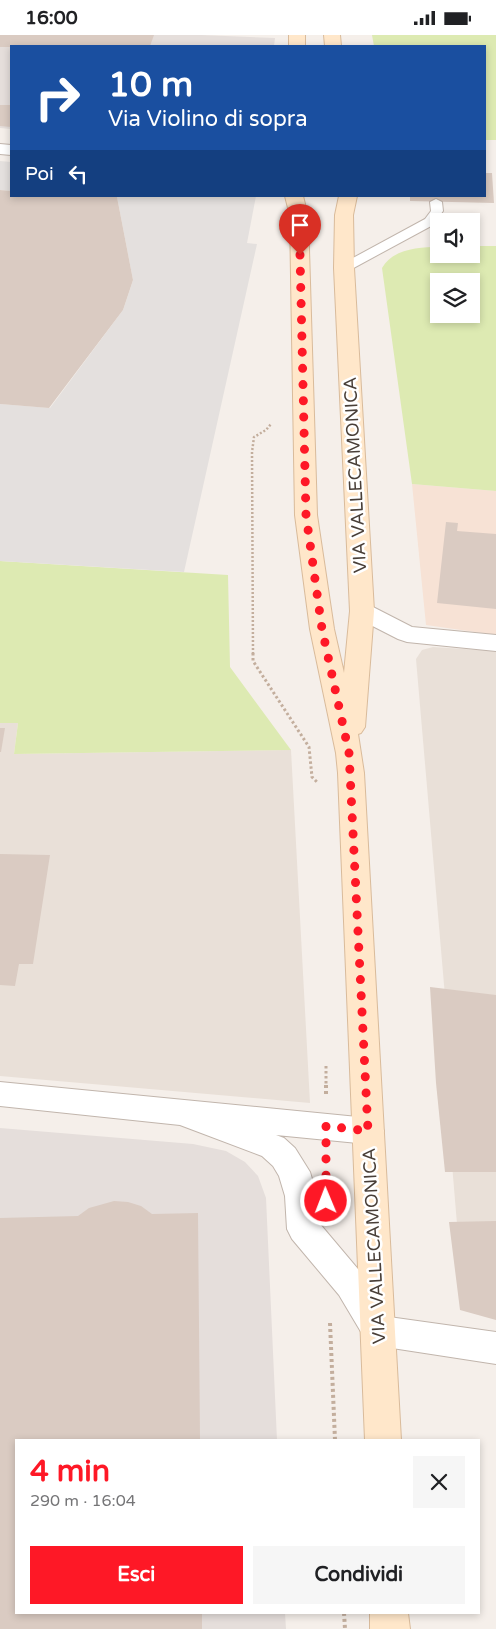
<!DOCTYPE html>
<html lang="it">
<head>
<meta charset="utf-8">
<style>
	:root { --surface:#fff; --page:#f6f6f6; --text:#202124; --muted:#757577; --accent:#fe1826 }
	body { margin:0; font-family:"Varela Round",sans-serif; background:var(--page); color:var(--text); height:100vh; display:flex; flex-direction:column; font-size:19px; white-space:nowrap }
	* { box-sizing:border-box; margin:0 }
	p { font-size:16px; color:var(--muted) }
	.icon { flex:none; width:28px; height:28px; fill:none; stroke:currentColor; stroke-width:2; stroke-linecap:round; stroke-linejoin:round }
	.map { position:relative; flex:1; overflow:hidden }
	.panel { position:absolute; left:15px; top:1404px; width:465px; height:175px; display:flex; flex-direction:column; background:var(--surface); border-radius:0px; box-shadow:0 2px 8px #0003 }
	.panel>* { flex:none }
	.banner { position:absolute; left:10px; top:10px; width:476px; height:152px; border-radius:0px; box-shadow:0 2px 8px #0003; background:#1a4fa0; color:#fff; overflow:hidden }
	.tools { position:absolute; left:430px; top:178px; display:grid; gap:10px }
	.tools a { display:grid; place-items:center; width:50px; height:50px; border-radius:0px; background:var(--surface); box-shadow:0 2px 8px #0003; font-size:25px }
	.pin { position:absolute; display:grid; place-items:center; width:42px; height:42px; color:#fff; margin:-51px -21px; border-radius:50% 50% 50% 0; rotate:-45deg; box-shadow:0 0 5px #0007 }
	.pin .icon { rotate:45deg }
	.me { position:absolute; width:55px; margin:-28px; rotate:359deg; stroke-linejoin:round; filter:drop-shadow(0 0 4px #0008) }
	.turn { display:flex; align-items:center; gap:18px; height:105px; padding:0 15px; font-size:22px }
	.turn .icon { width:65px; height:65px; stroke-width:2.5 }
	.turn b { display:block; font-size:35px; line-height:42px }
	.then { display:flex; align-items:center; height:48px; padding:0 15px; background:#0003; gap:10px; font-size:19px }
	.round { display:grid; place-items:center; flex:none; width:52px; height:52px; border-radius:0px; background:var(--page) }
	.overview { display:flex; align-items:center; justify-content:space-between; height:85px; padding:0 15px }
	h1 { font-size:30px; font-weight:700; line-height:38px; color:var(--accent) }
	.button { display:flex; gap:10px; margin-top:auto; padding:10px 15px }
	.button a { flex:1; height:58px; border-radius:0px; background:var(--accent); color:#fff; font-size:20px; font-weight:700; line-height:58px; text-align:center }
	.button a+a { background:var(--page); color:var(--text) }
	.status { display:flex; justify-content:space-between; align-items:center; height:35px; padding:0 25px; background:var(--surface); direction:ltr }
	.status svg { height:14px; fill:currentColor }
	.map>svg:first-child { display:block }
</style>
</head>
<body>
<div class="status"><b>16:00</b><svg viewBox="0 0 49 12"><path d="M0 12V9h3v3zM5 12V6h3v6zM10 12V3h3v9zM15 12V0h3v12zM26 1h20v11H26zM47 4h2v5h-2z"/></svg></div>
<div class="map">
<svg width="496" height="1594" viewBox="0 0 496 1594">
	<rect width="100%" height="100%" fill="#f5efea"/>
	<g fill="#e9e0d8">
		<path d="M433,612L496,616V1282L464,1273L438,961H445L416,624L422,615Z"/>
		<path d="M0,688H18L14,719L291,715L310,1068L0,1041Z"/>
	</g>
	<path fill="#f7e2d5" d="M412,449L496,456V600L426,590Z"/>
	<g fill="#e5dedb">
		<path d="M0,0H201L275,3L274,11H11V94L0,93Z"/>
		<path d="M0,1093L193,1109L226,1116L245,1127L258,1141L266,1163L277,1405H16V1578H285L286,1594H0Z"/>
	</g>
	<g fill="#ddeab2" fill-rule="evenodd">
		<path d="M372,0H496V105H485V11H374Z"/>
		<path d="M471,211H496V456L412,449L382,233C393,214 418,212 439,212V219H471ZM439,246H471V279H439Z"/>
		<path d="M0,526L228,540L230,632L291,715L14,719L18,688H0Z"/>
	</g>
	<g fill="#e4e0de">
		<path d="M0,126L11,127V156L0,155Z"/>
		<path d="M108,161H256L247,208L257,209L184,537L0,526V369L50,373L123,275L133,245L117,162Z"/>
	</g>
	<g fill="#dacbc2">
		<path d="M0,0H154L150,11L11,12H0Z"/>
		<path d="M0,70H11V92L0,91Z"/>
		<path d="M485,138H492L494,168L410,166V161H485Z"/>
		<path d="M0,155L11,156V161L117,162L133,245L123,275L49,373L0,369Z"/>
		<path d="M446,487L458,488L457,496L496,499V574L437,568Z"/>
		<path d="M0,693H5L1,717H0Z"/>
		<path d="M0,819L50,820L33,929H19L15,951L0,950Z"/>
		<path d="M430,952L496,960V1137H445L436,1048Z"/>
		<path d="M114,1166L128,1167L141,1171L152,1179L198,1178L200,1405H16V1578H202V1594H0V1183L78,1181L89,1173Z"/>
		<path d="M496,1186V1285L460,1275L449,1187Z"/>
	</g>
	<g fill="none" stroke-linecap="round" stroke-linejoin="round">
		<g stroke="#c1b5ac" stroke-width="2">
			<path id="lane" d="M436,164L442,167L443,176L433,190L348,236H340L338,233L340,230L425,184L431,176L430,167Z"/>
		</g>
		<g stroke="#c1b5ac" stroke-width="2">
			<g id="street">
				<path d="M0,109L11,110V120L0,119Z"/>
				<path d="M362,569L371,571L412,592L496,600V616L407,607L398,604L353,581L350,576L353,571Z"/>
				<path d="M0,1047L368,1083L379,1087L384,1096L379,1105L368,1109L276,1100L284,1103L295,1113L310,1137L317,1161L320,1189L363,1240L389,1282L496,1297V1329L379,1311L367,1307L339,1260L292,1204L287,1194L285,1161L279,1141L273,1131L262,1121L180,1090L0,1071Z"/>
			</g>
		</g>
		<g stroke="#d9bb9b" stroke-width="2">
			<g id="secondary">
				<rect x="289" y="0" width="16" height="11"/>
				<path d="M324,0H340L341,11H325Z"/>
				<path d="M285,161H303L308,181L317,480L334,594L344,638L350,576L334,233L335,180L339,161H357L353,180L354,233L374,576L365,692L361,698L358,699L364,738L401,1405H365L338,738L336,718L310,594L295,480L290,181Z"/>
				<path d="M370,1578H408L410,1594H370Z"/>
			</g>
		</g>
		<path stroke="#c3ae9d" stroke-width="2.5" stroke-dasharray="2 2" stroke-linecap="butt" d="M253,619L252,417L254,402L266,395L271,389"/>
		<g stroke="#c3ae9d" stroke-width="3" stroke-dasharray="2.5 2.5" stroke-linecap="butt">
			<path d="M253,618V626L309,712L312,742L317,747"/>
			<path d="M326,1031V1052"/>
		</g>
		<g stroke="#c3ae9d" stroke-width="4" stroke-dasharray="3 3" stroke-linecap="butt">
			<path d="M326,1050V1059"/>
			<path d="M330,1288L335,1405"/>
			<path d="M344,1578L345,1594"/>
		</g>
		<use href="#lane" fill="#fff" fill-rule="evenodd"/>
		<use href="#street" fill="#fff" fill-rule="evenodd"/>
		<use href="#secondary" fill="#ffe7ca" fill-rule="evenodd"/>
	</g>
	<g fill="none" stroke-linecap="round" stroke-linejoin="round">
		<path stroke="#fe1826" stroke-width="9" stroke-dasharray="0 16.2" d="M300,220L306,480L322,594L349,718L368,1096L326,1091V1166"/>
	</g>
	<g text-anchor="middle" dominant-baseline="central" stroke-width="5" stroke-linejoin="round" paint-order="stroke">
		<g font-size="18" fill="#493f38" stroke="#fff">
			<text transform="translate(355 440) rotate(-93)">VIA VALLECAMONICA</text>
			<text transform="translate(374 1211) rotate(-93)">VIA VALLECAMONICA</text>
		</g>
	</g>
</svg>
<div class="tools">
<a><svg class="icon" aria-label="sound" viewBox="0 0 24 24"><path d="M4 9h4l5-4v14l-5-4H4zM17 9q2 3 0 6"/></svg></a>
<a><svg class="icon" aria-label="layers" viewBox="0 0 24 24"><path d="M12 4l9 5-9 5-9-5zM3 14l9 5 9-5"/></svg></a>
</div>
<div class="pin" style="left:300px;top:220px;background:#d93025"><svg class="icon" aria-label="arrive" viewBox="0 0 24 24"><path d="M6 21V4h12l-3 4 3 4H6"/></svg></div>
<svg class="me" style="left:326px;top:1166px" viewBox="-20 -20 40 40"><circle r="17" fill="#fe1826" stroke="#fff" stroke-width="3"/><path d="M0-11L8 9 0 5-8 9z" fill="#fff"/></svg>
<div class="banner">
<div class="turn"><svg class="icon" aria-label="right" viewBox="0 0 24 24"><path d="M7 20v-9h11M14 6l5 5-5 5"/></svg><div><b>10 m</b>Via Violino di sopra</div></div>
<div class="then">Poi<svg class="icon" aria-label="left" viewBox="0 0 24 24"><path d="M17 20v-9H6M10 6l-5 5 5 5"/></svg></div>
</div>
<section class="panel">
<div class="overview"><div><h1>4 min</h1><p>290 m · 16:04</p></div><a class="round"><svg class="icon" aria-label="close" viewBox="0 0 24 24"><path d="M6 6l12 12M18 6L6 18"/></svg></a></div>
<div class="button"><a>Esci</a><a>Condividi</a></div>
</section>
</div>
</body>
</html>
